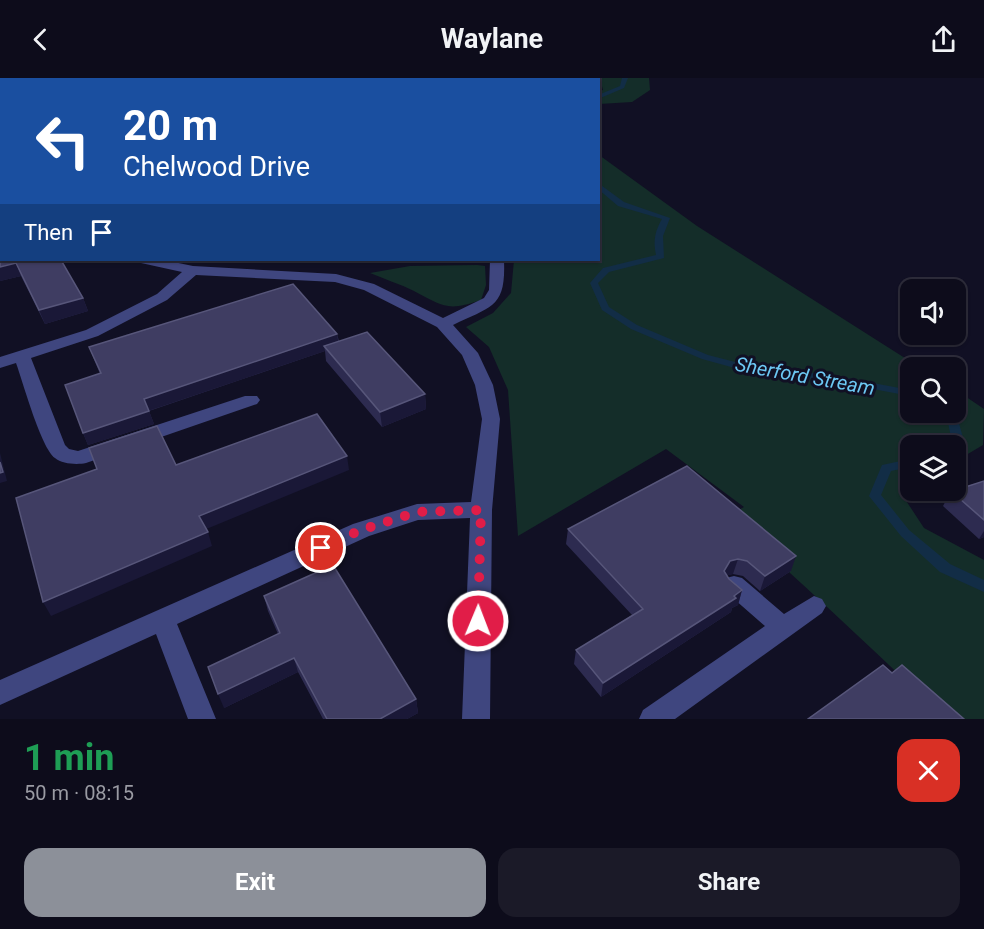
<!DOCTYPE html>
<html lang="en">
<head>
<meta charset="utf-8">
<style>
	:root { --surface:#0d0c1b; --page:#1b1a28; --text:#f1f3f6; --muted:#9a9ba3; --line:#2d2c3a; --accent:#8c9099 }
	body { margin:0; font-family:Roboto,sans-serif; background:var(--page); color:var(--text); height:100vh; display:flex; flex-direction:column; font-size:22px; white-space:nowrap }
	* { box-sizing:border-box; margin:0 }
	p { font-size:20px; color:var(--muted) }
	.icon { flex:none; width:33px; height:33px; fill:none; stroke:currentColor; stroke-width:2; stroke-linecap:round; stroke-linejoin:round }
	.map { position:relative; height:641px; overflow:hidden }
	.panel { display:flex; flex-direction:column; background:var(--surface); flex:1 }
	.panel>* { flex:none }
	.top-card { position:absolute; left:0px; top:0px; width:600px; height:183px; box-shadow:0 2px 4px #0004,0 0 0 2px var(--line); background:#1a4fa0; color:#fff; overflow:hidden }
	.fabs { position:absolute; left:900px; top:201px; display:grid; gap:12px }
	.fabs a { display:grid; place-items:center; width:66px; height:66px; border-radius:12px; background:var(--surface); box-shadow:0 2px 4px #0004,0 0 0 2px var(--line); font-size:30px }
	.pin { position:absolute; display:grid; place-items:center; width:51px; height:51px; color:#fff; margin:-26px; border:3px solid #fff; border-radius:50%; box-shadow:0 2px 6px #0007 }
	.me { position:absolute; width:66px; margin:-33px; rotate:1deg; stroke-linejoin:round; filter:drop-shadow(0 0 4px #0008) }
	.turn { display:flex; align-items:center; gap:21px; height:126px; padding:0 24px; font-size:27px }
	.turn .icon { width:78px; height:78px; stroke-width:2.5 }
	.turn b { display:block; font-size:42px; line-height:51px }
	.then { display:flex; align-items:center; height:57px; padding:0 24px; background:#0003; gap:12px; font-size:22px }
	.round { display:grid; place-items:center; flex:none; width:63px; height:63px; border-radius:18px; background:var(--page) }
	.summary { display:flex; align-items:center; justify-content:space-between; height:102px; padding:0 24px }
	h1 { font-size:36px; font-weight:700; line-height:45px; color:#1e9e55 }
	.primary-button { display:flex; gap:12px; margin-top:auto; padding:12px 24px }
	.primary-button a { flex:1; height:69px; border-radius:18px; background:var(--accent); color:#fff; font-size:24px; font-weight:700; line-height:69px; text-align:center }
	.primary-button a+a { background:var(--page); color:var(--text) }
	header { display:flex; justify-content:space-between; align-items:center; height:78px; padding:0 24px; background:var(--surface); font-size:27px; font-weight:700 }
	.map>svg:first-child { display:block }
</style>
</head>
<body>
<header><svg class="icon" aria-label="back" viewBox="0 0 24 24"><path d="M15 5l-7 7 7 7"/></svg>Waylane<svg class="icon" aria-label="share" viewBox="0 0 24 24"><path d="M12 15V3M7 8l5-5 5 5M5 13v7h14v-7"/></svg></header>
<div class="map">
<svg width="984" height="641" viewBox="0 0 984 641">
	<rect width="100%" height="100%" fill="#111024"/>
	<g fill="#142d29">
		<path d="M600,0H649L650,12L632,24L599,26V13L603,12Z"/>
		<path d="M599,77L697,148L919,289L910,290V334H956V312L984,331L983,367L956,383V368H910V409L901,415L924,450L984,482V641H947C873,573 802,503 726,439L744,429L666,371L518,458L508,312L489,269L466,249L493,235L511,215L514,182H598Z"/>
		<path d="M477,187L485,188L486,207L481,222C447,234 443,228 414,213C400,206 384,201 370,195L410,188Z"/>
	</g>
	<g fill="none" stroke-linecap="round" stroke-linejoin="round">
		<g fill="#122d46" fill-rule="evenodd">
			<path d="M622,0H628L624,10L598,21V17L620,8Z"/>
			<path d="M598,105L624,124L670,140L663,158L664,180L609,194L598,205L609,229L637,247L708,277L743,286L836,298L910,312V318L836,304L742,292L702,281L631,251L602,232L590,205L603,190L656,177C653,163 655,153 662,141L618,128L598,111Z"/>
			<path d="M940,334H954L957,338L963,360L954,368H940L951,359L947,340Z"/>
			<path d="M910,381V389L891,393L881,417L909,452L950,486L984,502V514L940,494L901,458L869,418L882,387Z"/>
		</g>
		<g fill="#3f467f" fill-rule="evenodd">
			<path d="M275,0H286L274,2Z"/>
			<path d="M139,182H164L193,188L336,196L374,206L443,240L484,220L489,212L490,182H504C506,230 492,228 453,247L478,275L493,307L500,341L492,432L490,641H462L470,440L418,442L369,458L177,546L216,641H188L156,556L0,627V602L353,446L417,426L471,424L482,341L475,307L462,277L437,249L364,212L335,204L196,197L167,222L98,258L31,280L65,367L69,371L78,373L245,318H257L260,322L257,326L86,385C77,387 62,386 55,380C41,370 23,304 16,285L0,290V279L86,252L157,216L182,194L141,185Z"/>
			<path d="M734,498L742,500L784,536L814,518L822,521L826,528L822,535L675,641H639L643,632L765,548L726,514L722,507L726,500Z"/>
		</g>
	</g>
	<g fill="#2d2b50">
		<path d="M0,0L2,2V182L83,220L88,233L45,246L21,198L0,203Z"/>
		<path d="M327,0H528V2H332Z"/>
		<path d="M337,256L339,263L425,316L426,331L382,349L326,283L325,273L149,333L154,346L88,367L83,355L100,296L89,269Z"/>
		<path d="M687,388L791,493L760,513L743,498L733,496L727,497L729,501L742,512L738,527L732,530L731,534L601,619L574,586L576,572L632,537L566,466L568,451Z"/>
		<path d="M984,403V459L979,461L943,428L951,413Z"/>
		<path d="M264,518L416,621L418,635L407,641H323L298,594L224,630L278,556L268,533Z"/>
	</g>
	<g fill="#1a1837">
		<path d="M16,185L21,198L0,203V189Z"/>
		<path d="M83,220L88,233L45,246L39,232Z"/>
		<path d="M337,256L339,268H324L325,273L148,333L144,321Z"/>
		<path d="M425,316L426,331L382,349L380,334Z"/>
		<path d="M149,333L154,346L88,367L83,355Z"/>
		<path d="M0,375L7,403L0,405Z"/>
		<path d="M347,378L349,392L204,452L199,438Z"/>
		<path d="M984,453V459L979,461Z"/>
		<path d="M208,454L212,468L51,538L43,524Z"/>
		<path d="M796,478L791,493L760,513L765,498Z"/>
		<path d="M738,481L733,496L725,498L724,493L730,483Z"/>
		<path d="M742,512L738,527L732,530L731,534L601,619L603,605Z"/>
		<path d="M294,580L298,594L224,630L218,616Z"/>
		<path d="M416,621L418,635L407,641H380Z"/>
	</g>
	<g fill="#3f3d62" stroke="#57567a" stroke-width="1.5">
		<path d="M0,0H220L221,2H2V182H61L83,220L39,232L16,185L0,189Z"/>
		<path d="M357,0H525V2L500,1V2H362Z"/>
		<path d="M293,206L337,256L144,321L149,333L83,355L65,307L101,295L89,269Z"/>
		<path d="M367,254L425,316L380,334L324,268Z"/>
		<path d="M317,336L347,378L199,438L208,454L43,524L16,420L97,391L89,370L157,348L176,387Z"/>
		<path d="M0,384L3,394L0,395Z"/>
		<path d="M687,388L796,478L765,498L747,483L738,481L730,483L724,493L729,501L742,512L734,518L736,520L603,605L576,572L643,531L568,451Z"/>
		<path d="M984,403V442L951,413L956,412Z"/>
		<path d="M333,487L416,621L380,641H327L294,580L218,616L208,589L280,555L264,518Z"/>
		<path d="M883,587L892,595L902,587L964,641H808Z"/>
	</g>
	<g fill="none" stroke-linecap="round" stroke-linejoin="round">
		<path stroke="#e11d48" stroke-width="10" stroke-dasharray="0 18" d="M321,470L361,452L417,434L481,432L478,543"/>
	</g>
	<g text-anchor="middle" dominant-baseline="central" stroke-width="6" stroke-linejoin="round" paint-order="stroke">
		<g font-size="20" font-style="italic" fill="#6cc8f4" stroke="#111024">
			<text transform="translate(805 298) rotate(10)">Sherford Stream</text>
		</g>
	</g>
</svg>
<div class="fabs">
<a><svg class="icon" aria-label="sound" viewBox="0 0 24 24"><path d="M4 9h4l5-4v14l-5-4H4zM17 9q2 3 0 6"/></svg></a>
<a><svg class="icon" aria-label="search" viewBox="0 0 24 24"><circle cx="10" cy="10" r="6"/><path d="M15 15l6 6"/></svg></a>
<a><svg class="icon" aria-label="layers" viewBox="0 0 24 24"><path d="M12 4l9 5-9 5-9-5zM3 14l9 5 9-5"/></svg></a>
</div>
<div class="pin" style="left:321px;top:470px;background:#d93025"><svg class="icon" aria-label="arrive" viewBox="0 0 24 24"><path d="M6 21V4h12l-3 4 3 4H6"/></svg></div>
<svg class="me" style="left:478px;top:543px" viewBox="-20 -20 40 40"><circle r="17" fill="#e11d48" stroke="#fff" stroke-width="3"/><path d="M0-11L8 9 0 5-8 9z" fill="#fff"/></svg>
<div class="top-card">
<div class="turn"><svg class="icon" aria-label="left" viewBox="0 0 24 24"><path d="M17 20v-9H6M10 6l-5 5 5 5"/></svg><div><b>20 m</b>Chelwood Drive</div></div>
<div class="then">Then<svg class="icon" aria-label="arrive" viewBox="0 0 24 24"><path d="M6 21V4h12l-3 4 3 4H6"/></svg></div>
</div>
</div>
<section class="panel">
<div class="summary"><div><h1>1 min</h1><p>50 m · 08:15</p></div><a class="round" style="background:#d93025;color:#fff"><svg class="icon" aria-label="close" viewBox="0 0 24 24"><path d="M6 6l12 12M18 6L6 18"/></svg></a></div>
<div class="primary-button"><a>Exit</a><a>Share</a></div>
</section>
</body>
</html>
